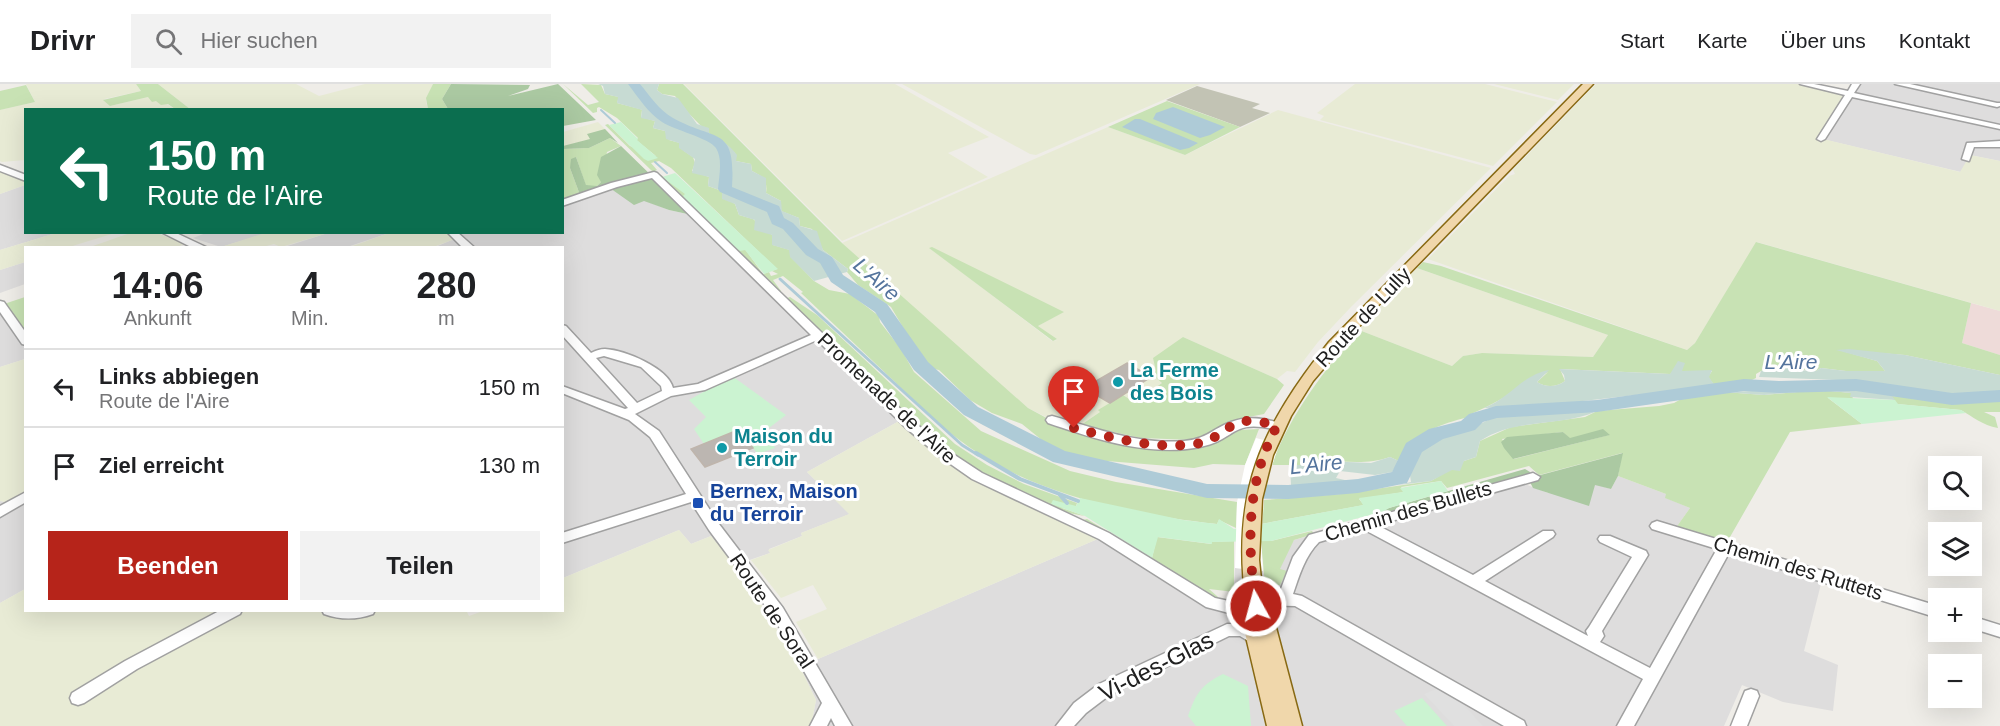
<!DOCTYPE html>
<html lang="de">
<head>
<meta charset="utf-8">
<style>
	:root { --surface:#fff; --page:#f2f2f2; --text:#202124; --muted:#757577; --line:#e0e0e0; --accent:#b6241a }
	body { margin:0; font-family:Arial,sans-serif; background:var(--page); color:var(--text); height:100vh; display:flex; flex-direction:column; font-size:22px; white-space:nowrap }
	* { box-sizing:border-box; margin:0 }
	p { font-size:20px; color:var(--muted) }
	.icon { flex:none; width:33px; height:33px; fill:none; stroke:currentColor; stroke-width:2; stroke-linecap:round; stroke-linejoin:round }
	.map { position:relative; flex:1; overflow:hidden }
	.details { position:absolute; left:24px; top:162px; width:540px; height:366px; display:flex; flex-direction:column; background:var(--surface); border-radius:0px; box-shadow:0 6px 24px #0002 }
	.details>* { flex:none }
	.guide { position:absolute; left:24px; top:24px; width:540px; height:126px; border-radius:0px; box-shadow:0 6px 24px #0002; background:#0b6e4f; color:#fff; overflow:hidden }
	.fabs { position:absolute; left:1928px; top:372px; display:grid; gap:12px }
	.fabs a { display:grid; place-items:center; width:54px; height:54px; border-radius:0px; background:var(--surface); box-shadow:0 6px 24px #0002; font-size:30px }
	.pin { position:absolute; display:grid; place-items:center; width:51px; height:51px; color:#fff; margin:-62px -26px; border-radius:50% 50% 50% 0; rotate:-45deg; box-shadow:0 0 6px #0007 }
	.pin .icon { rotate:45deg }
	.me { position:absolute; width:66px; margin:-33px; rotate:353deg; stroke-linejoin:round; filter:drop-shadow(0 0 4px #0008) }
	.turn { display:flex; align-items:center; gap:21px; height:126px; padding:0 24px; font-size:27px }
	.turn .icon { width:78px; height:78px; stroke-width:2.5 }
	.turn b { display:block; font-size:42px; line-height:51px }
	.eta { display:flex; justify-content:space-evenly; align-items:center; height:102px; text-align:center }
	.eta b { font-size:36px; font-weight:600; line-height:42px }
	.cta { display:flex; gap:12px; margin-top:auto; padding:12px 24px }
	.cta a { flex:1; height:69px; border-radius:0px; background:var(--accent); color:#fff; font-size:24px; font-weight:600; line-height:69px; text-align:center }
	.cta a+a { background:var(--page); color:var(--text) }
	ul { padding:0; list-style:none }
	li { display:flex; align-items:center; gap:18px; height:78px; padding:0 24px; border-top:2px solid var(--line) }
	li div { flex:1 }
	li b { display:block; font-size:22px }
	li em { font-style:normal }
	header { display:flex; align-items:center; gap:36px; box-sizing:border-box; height:84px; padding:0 30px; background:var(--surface); border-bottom:2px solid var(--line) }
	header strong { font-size:28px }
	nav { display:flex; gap:33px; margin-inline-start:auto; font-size:21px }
	.search { width:420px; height:54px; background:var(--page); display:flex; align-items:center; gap:15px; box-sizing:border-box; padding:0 21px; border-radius:0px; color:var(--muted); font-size:22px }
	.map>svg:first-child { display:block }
</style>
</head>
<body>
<header>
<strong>Drivr</strong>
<div class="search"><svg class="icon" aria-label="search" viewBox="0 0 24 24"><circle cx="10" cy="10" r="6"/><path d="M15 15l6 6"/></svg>Hier suchen</div>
<nav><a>Start</a><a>Karte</a><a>Über uns</a><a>Kontakt</a></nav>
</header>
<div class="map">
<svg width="2000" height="642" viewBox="0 0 2000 642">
	<rect width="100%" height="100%" fill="#efede8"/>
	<g fill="#dedddd">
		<path d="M1852,0H2000V77L1970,71L1961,88L1818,54Z"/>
		<path d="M25,101L26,148L56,149L0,166V110Z"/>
		<path d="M607,102L669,126L692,131L901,336L807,388L850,430L801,449L802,452L769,465L770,469L741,479L723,455L716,459L711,452L691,460L679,446L563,494L562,164H433L454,155L446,149L562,148L563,118Z"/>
		<path d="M206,149H268L221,163L193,154Z"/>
		<path d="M328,149H389L347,163L281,164Z"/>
		<path d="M25,178V200L0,209V186Z"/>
		<path d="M0,227L26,252L25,275L0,283Z"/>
		<path d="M1618,392L1666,410V414L1690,424L1675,445L1823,492L1804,567L1838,581L1833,627L1783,618L1742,601L1724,642H811L816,616L801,585L818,575L1100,454L1229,523L1234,508L1235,484L1263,487L1265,501L1294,456L1512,395L1548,409L1595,400L1611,405Z"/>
		<path d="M25,410V505L0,519V417L11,419Z"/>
	</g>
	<path fill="#eedbd9" d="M1971,219L2000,227V271L1962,259Z"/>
	<path fill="#c2c3b4" d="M1197,2L1260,20L1252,24L1270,29L1240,43L1166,16Z"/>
	<g fill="#e8ebd5" fill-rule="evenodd">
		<path d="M26,0H136L141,7L104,15L110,22L148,13L167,20L175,25L26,26L25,76L2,78L0,77V26L35,18Z"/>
		<path d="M158,0H296L319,12L365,0H433L426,17L428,26L190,25Z"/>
		<path d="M684,0H895L989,53L948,69L988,93L842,157Z"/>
		<path d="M902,0H1200L1036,71L1030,70Z"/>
		<path d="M1355,0H1485L1557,18L1493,82L1320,36L1324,32L1317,29Z"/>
		<path d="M1494,0H1574L1558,16Z"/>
		<path d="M1596,0H1798L1844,12L1819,54L1960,88L1970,71L2000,77V227L1757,158L1695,259L1687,266L1428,175L1509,92L1515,90L1513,86Z"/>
		<path d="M1278,26L1491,84L1351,223L1318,258L1295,288L1287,287L1277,295L1183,253L1163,298L1134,318L1123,311L1099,326L1100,328L1081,341L1052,336L1028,324L990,292L842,159L1108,43L1185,71ZM930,164H932L1063,228L1038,242L1057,256L1052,257Z"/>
		<path d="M598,38L612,52L563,65V48Z"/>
		<path d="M0,87L25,97V101L0,110Z"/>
		<path d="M133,148L157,149L184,160L175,164L93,162Z"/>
		<path d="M268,148H328V149L281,163L274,160L262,163H221Z"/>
		<path d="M56,149H115L69,163L26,164L25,178L0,186V166Z"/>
		<path d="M389,149H446L455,155L433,163L347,164Z"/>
		<path d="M1417,184L1608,251L1593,273L1482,269L1463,272L1452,282L1359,246Z"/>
		<path d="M25,275V410L10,419L0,417V283Z"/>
		<path d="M901,336L1100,454L818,575L796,538L827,525L813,501L781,514L751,476L770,469L768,466L802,452L801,449L849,430L807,388Z"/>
		<path d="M679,446L691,460L711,452L743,491L801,585L816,616L811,642H0V519L25,505L26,526H466L469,532L483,527L562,526L563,494Z"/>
	</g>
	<g fill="#c8e2b4" fill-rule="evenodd">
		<path d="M136,0H158L190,25H175L168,20L161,21L156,17L152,18L148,13L110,22L103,16L141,7Z"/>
		<path d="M433,0H451L442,15L448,25H428L426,14Z"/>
		<path d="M563,0L588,21L599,18L581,0L601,1L605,10L619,13L617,19L640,25L642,26L641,33L655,37L653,44L665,47L669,56L680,59L684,67L693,73L695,79L692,87L709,93L708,102L722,107V112L735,120L739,131L753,135L772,151L773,161L790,166L791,173L814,197L829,206L850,210L879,232L880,238L901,265L914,288L981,347L1070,387L1116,398L1237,418L1236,444L1219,436L1217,440C1135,431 1038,412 969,363C943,345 920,322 897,300C865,270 833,239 801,209L803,208L783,192L773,196L781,207L778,208L658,92L661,91L686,110L745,165L763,190L769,188L771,192L778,190L772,187L777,185L671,84L659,77L651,79L657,86L653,88L605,41L608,40L630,62L656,72L636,56L638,54L617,34L599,23L597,24V28L593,29Z"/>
		<path d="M659,0H683L842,159L1028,324L1067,345L1101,355L1200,362L1217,358L1240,346L1259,345L1245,381L1213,380L1194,384L1094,376L1071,371L1048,361L1022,340L992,329L970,316L939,286L934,285L921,274L891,223L858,201L847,188L848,185L823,166L812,145L800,142L799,134L781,127V117L766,109C768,96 762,92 752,87L751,80L736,77L735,69C711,52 692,36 675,12L662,10L657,6Z"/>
		<path d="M26,1L35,18L0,26V7Z"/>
		<path d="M1167,17L1240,43L1185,71L1108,43Z"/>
		<path d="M610,54L621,62L607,68L601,98L597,102H586L576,73L570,84L580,111L563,118L562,65L589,64Z"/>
		<path d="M1756,158L1971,219L1962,259L2000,271V291L1905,271L1839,266L1877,277L1885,287H1846L1821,284L1816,287L1796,285L1801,274L1761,287L1756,290V294C1746,300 1728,299 1715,302L1708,293L1712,287H1681L1670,290L1560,285L1565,297C1557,303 1546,304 1537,298L1548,288C1522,302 1498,319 1471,330L1468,333C1439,341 1426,345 1403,367L1405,372L1399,377L1390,373C1368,381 1346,377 1323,377L1321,381H1272C1290,330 1324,287 1359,246L1452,282L1463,272L1482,269L1593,273L1608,251L1417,184L1423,178L1441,182L1687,266L1695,259Z"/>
		<path d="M932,163L1064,228L1038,242L1057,255L1053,257L929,164Z"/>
		<path d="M25,213V252L4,220Z"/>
		<path d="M790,213L817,231L955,360L987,381L1024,400L1077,419L1076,422L1062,424L1085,432C968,415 866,293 785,215Z"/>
		<path d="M1183,253L1277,295L1284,301L1264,330L1233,336L1214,350L1193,356L1141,354L1081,341L1100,328L1098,326L1123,311L1134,318L1162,299L1153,291L1156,287L1153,274Z"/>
		<path d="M1819,306L1852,309L1853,316L1828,314L1862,340L1790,348L1726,460L1675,445L1690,424L1665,414L1666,410L1618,392L1622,369L1539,391L1529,382L1447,404L1441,397L1401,403L1404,408L1359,415L1364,421L1261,440L1264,416L1341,410L1431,397L1464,377L1476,373L1480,357L1511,343L1585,333L1597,327L1659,322L1674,319L1683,314L1724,308L1764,311ZM1563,348L1570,355L1609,351L1514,375L1502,355Z"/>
		<path d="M1891,312L1968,318L2000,316V328H1984L1995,333L1998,344C1982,341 1973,333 1961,326L1897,320Z"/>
		<path d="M1087,435L1152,474L1157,453L1211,460V458L1234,457V508L1209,505L1218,513V518L1084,439L1083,436Z"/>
		<path d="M1312,447L1314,450L1294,456L1280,485L1287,487L1280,501H1265L1261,457H1271Z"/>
	</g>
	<g fill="#abc9a2">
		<path d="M451,0L530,1L528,5L508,12L558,0L596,36L563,42L562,26L448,25L442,15Z"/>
		<path d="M605,45L618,59L610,54L589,64L563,65V62L590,55L587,50Z"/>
		<path d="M621,62L692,131L669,126L644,117L634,121L607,102L580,111L570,84L571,75L576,73L586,101L597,102L601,98L597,91L601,73Z"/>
		<path d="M1603,345L1610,351L1513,375L1504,364L1501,358L1507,353L1563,348L1570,354Z"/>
		<path d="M1623,369L1618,392L1611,405L1595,401L1589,422L1533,404L1530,398L1533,393Z"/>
		<path d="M1525,385L1530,388L1529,391L1385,430L1383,427L1389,424Z"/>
	</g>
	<g fill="#c7dbd3">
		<path d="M598,0H659L657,6L662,10L678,14L697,40L709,44V51C720,55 729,60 737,71L736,77L751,80L752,87L766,94V109L781,117L782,127L799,134L800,142L817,147L823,166L848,185L847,188L814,197L790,173L789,166L772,161V151L754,146L755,136L739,131L735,120L722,115V107L708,102L709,93L692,89L695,75L679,64V59L666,55L665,47L653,44L655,37L641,34L642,26L617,19L618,13L605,10L603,2Z"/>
		<path d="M1849,265L1905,271L2000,291V308L1946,311L1864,297L1759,293L1761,287L1802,273L1797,286L1816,287L1821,284L1846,287H1885L1877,277L1836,266Z"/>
		<path d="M1678,277L1685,279L1682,287L1712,286L1709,293L1715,302L1583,317L1560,322L1484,324C1509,315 1522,291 1549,286L1537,298C1546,304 1557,303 1565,297L1564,291L1559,285L1670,290Z"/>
		<path d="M1858,303L1935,316L1892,312L1895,316L1850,313L1851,309L1819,306L1764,311L1724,308Z"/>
		<path d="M1597,327C1560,344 1516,333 1480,357L1476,373L1464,377L1460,387L1452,386L1431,397L1398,401L1411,398L1409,385L1415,372L1422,363L1443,351L1471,344L1497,332Z"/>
		<path d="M1390,373L1399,377L1392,388L1375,391L1340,387L1336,394L1349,397L1347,401L1296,403L1291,401L1290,381H1321L1323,377L1371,379Z"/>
	</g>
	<g fill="#cbf3d1">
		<path d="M621,38L638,55L637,56L658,74L648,77L644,75L609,41Z"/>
		<path d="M675,89L778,185L764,190L745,166L740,167L733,162L686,116L683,112L685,110L662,93Z"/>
		<path d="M732,292L786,331L765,347L775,364L758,370L738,346L704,360L694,345L706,333L689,316Z"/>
		<path d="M1827,313L1895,316L1898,320L1961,326L1966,329L1862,340Z"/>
		<path d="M1441,397L1448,407L1389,424L1384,427L1385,430L1379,432L1374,430L1271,457L1212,458V460L1158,453L1152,474L1085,432L1051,420L1053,416L1076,422L1080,414L1183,436L1217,440L1219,435L1234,445L1363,421L1359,414L1403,408L1400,404Z"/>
		<path d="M1223,590L1248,602L1251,642H1196L1188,632C1196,609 1201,601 1223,590Z"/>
		<path d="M1422,614L1447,642H1407L1394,627Z"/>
	</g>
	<path fill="#e0e0e0" d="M1437,605L1464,621L1483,642H1454L1424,610Z"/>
	<g fill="#aecbd7">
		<path d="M1173,23L1225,43L1210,51L1200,54L1153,35L1156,29Z"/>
		<path d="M1135,35H1140L1198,59L1189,64L1180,66L1122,43Z"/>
	</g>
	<path fill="#fff" d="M1256,354L1279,360L1265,404L1261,457L1263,487L1235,484L1237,418L1245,381Z"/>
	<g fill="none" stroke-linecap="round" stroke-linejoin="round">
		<g stroke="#aecbd7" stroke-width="2">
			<path d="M601,26L615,39"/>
			<path d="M655,78L667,89"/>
		</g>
		<path stroke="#aecbd7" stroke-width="3" d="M780,195L962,361L978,371"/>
		<g stroke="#aecbd7" stroke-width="4">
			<path d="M976,369L1020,395L1078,417"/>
			<path d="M1060,411L1067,419"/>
		</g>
		<path fill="#aecbd7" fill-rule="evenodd" d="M628,0H640C650,12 659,26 673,34C716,58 736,41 732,103L779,122L784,134L793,139L818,165L832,173L843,191L887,220L928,278L978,323L1065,367L1207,400L1288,401L1358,395L1392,388L1406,359L1429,345L1461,337L1469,330L1496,322L1597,316L1744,295L1779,297L1856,295L1952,309L2000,306V318L1952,321L1856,307L1779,309L1744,307L1597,328L1497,334L1483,338L1475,346L1443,355L1422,368L1407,399L1358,409L1288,415L1207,414L1053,378L964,331L914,286L875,228L831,198L820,179L806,171L783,145L772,140L767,128L720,108L718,105C719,93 723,75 716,64C709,54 674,46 662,38C648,29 638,13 628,0Z"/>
	</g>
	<g fill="#bcb6b1" stroke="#bfb5ac" stroke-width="1.5">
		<path d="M1127,279L1151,293L1110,319L1084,304Z"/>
		<path d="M738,346L753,364L705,383L691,365Z"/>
	</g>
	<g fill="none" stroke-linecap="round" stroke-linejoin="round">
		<g stroke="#a1a1a1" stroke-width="3">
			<g id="minor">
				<path d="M1800,0H1814L1848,7L1852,0H1860L1854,9L2000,41V45L1852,13L1825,55L1821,57L1817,55L1845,11Z"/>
				<path d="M1895,0H1910L1997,19H2000V22L1997,23Z"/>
				<path d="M2000,57V63H1974L1969,77L1962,75L1967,59Z"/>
				<path d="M0,81L26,91V97L0,87Z"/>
				<path d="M654,88L657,89L913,337L947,366L982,389L1109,449L1215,514L1229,517H1249L1250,511L1279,510L1293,473L1309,451L1533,389L1540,393L1538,396L1377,441L1473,491L1543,447H1553L1555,450L1553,453L1485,497L1588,552L1586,547L1589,543L1632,473L1600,458L1598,455L1600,452H1610L1646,467L1648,471L1602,547L1604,552L1600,558L1650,584L1717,465L1652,445L1650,442L1652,439L1657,437L1938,522V534L1729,469L1634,642H1617L1643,595L1363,445L1319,458C1305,472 1299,492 1293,510L1302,512L1524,637L1526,642H1504L1295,522L1263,521L1261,526L1229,529L1206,523L1099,455L972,395L939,372L905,343L817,256L705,306L671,312L635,330L659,347L719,440L783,524L852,642H835L831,634L827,642H810L822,619L773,532L709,446L691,418L562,459V449L686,410L650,353L629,336L562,309V302L625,325L628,324L562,251V241L566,242L591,269C595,267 600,265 605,265C625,266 668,284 673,304L698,300L811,251L652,94L617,103L562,122V116L611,99ZM604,272L641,283L661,302L662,307L637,319L596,274Z"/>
				<path d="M161,148H174L208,164H193Z"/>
				<path d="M447,148H457L475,164H463Z"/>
				<path d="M0,217L4,218L26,249V261L22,260L0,228Z"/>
				<path d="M1052,332C1096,344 1138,361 1184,357C1207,355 1212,345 1231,338C1249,331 1264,335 1281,339L1283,342L1277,346C1230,334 1237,356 1200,363C1149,373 1095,355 1048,339L1046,336L1048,333Z"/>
				<path d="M26,408V418L0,433V422Z"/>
				<path d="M221,526H242L240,530L137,585L84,619L78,621L72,619L70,614L72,609L125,577Z"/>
				<path d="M322,526H375L373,530C356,536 341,536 324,530Z"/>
				<path d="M1971,532L2000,541V553L1971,544Z"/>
				<path d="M1227,540C1241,540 1255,541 1263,555L1260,559L1255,561L1240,552H1229L1111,610L1086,629L1074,642H1056L1074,619L1099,600Z"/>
				<path d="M1751,605L1757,607L1759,612L1747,642H1731L1745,607Z"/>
			</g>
		</g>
		<g stroke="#886913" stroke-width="3">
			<path id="major" d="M1583,0H1593L1369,231L1313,297L1291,332L1273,371L1262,415L1259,476L1263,515L1274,536L1302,642H1267L1242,536C1242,530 1247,525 1246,519C1231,408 1261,343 1329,258Z"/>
		</g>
		<use href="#minor" fill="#fff" fill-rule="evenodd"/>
		<use href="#major" fill="#f0d7ab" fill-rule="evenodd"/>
	</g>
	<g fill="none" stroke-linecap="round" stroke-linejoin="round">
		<path stroke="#b6241a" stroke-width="10" stroke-dasharray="0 18" d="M1074,344C1113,354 1159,367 1201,359C1216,356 1226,342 1241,338C1253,335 1266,339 1277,342C1246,398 1247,460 1256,522"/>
	</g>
	<g fill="#0f9aa8" stroke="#fff" stroke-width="2">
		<circle cx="1118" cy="298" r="6"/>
		<circle cx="722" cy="364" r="6"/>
	</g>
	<rect fill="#1a4fb4" stroke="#fff" stroke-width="2" x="692" y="413" width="12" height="12" rx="3"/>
	<g text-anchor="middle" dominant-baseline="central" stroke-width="6" stroke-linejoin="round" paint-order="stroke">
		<g font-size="20" fill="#202020" stroke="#fff">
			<text transform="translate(1363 233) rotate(-47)">Route de Lully</text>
			<text transform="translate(887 314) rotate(43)">Promenade de l'Aire</text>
			<text transform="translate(1408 427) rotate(-16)">Chemin des Bullets</text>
			<text transform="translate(1798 484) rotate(17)">Chemin des Ruttets</text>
			<text transform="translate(772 527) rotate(56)">Route de Soral</text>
		</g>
		<g font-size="20" font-weight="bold" fill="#0d838f" stroke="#fff" text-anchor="start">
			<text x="1130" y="286">La Ferme<tspan x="1130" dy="23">des Bois</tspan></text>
			<text x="734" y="352">Maison du<tspan x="734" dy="23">Terroir</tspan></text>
		</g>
		<g font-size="20" font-weight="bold" fill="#164399" stroke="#fff" text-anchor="start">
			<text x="710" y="407">Bernex, Maison<tspan x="710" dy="23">du Terroir</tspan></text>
		</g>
		<g font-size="21" font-style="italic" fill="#54749d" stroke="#fff">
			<text transform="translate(877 195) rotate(41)">L'Aire</text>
			<text x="1791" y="277">L'Aire</text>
			<text transform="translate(1316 380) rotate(-6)">L'Aire</text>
		</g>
		<g font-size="24" fill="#202020" stroke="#fff">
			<text transform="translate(1156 582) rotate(-27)">Vi-des-Glas</text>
		</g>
	</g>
</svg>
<div class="fabs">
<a><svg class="icon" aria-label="search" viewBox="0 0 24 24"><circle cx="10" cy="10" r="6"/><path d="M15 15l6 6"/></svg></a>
<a><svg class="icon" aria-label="layers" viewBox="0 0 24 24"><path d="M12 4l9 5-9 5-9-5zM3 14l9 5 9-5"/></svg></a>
<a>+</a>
<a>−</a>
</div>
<div class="pin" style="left:1074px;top:344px;background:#d93025"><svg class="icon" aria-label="arrive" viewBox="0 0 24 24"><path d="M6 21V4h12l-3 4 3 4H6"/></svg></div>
<svg class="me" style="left:1256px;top:522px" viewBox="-20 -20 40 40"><circle r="17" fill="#b6241a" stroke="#fff" stroke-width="3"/><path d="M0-11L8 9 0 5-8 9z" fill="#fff"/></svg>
<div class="guide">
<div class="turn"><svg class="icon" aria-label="left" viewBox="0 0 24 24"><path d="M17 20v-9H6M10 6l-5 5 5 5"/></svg><div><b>150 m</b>Route de l'Aire</div></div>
</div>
<section class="details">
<div class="eta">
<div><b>14:06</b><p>Ankunft</p></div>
<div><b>4</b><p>Min.</p></div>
<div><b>280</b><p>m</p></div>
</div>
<ul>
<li><svg class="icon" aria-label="left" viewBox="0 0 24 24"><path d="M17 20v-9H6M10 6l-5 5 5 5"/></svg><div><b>Links abbiegen</b><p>Route de l'Aire</p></div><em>150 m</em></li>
<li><svg class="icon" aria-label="arrive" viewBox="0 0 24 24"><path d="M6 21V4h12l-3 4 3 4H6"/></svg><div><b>Ziel erreicht</b></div><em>130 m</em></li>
</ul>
<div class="cta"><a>Beenden</a><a>Teilen</a></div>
</section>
</div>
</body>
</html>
